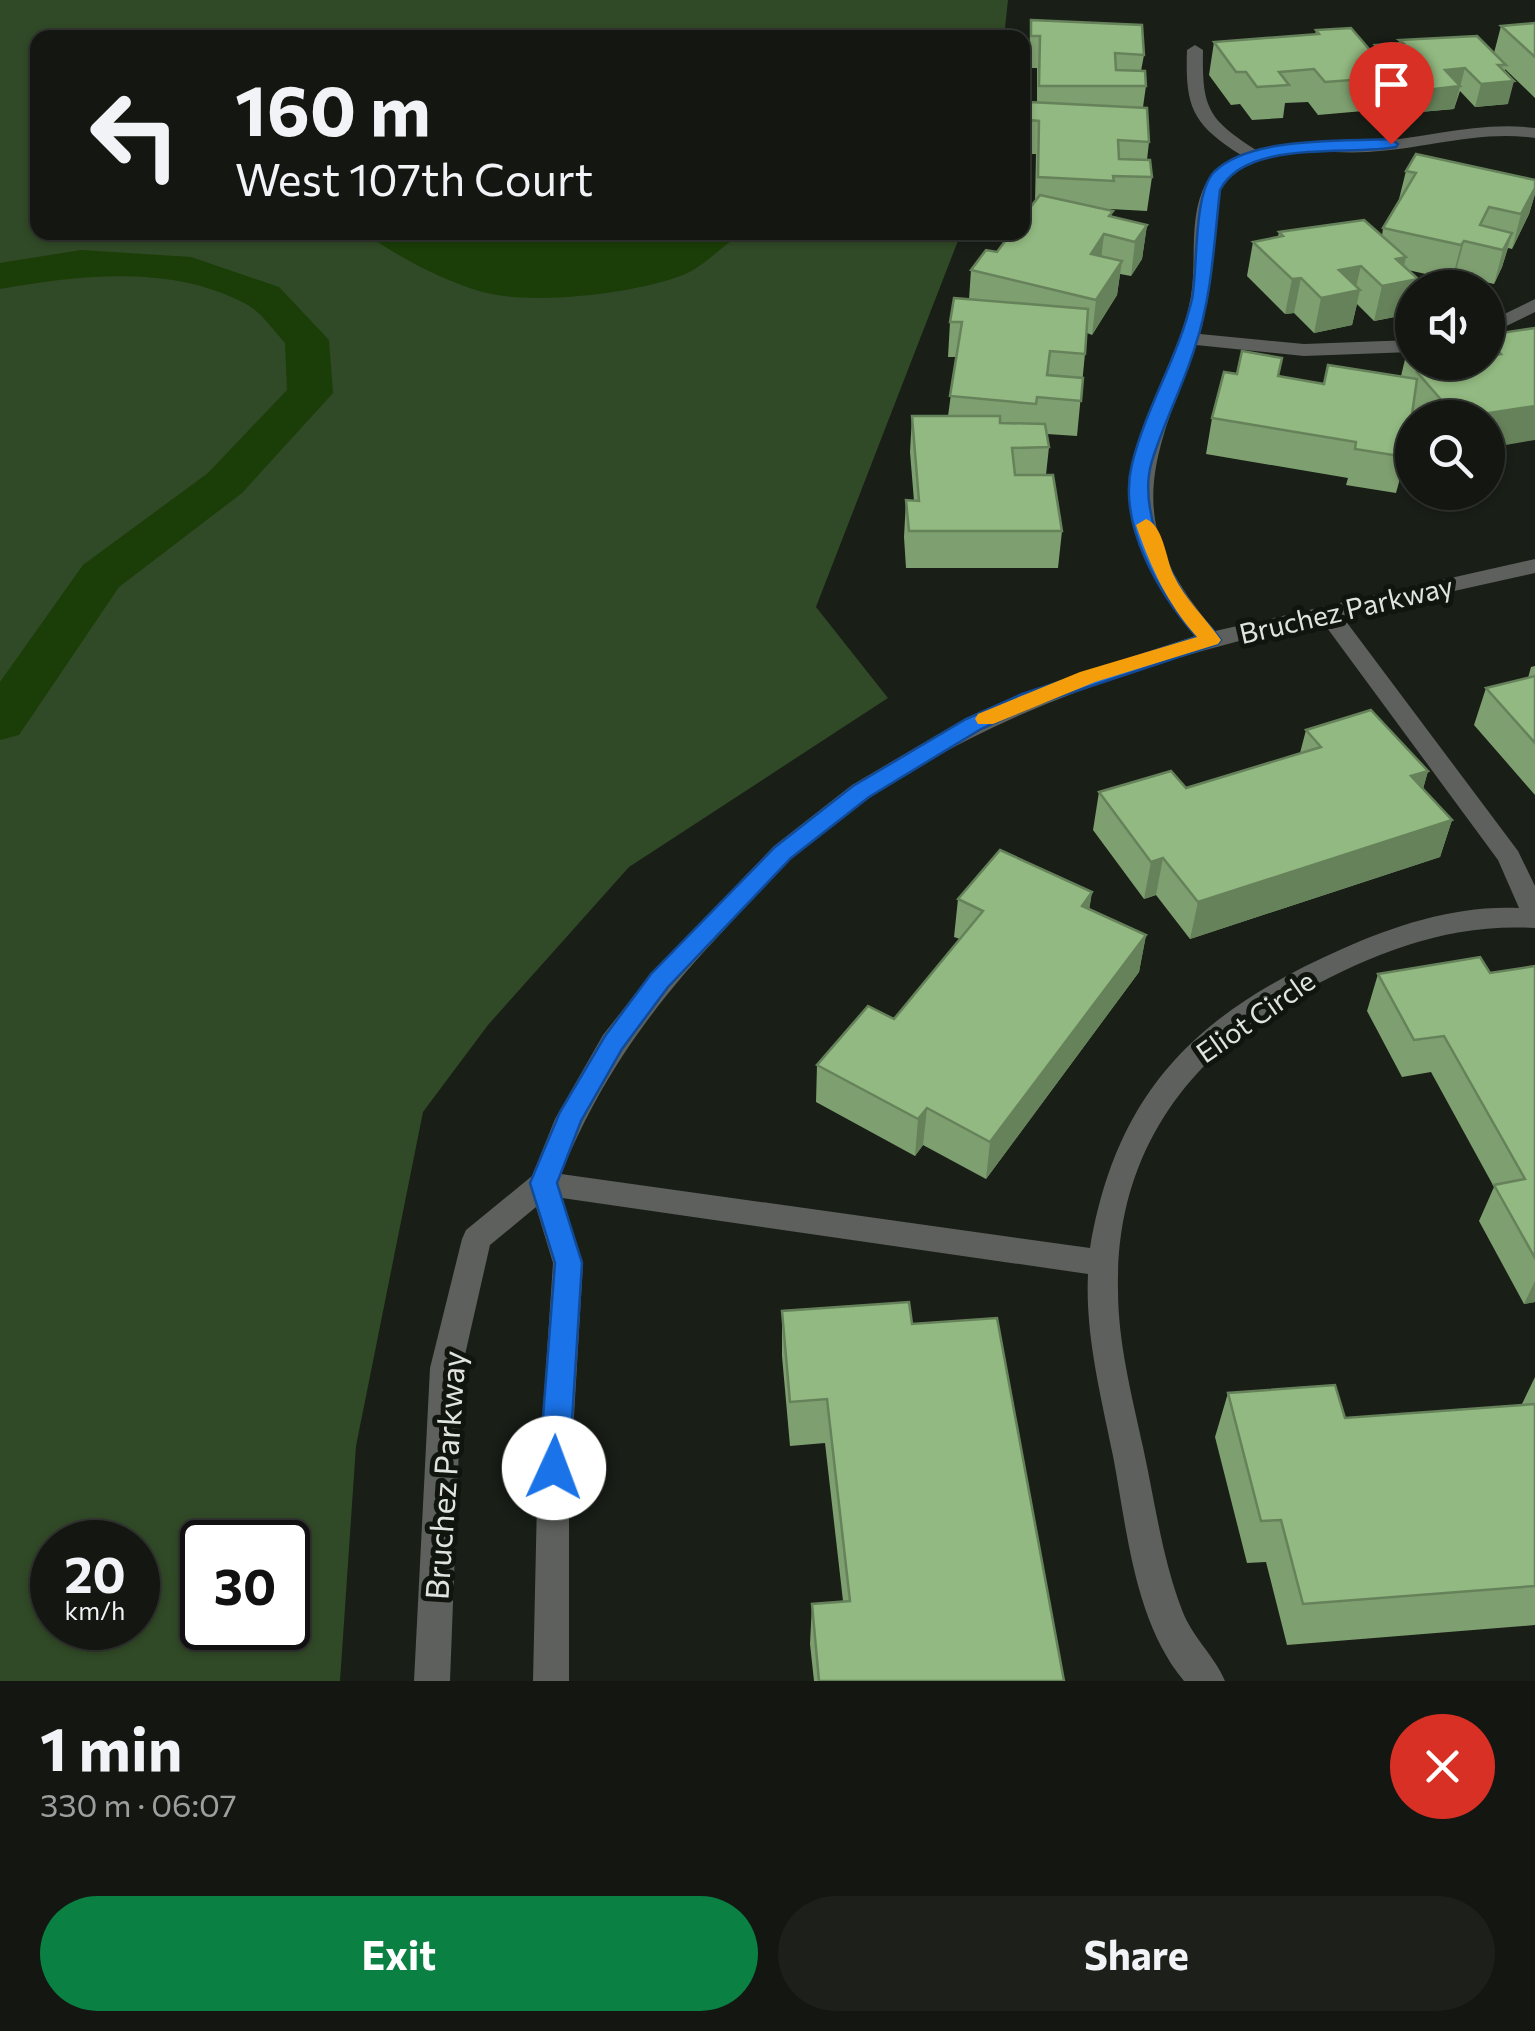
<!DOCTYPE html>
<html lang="en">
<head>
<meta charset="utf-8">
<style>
	:root { --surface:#131611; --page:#1c1f1a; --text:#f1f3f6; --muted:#9d9f9f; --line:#323531; --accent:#0b8043 }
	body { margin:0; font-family:Commissioner,sans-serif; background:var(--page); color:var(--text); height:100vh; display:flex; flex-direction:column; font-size:38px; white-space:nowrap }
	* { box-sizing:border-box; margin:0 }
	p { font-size:32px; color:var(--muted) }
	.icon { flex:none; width:55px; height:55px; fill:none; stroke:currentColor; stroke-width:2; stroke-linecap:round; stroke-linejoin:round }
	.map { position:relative; height:1681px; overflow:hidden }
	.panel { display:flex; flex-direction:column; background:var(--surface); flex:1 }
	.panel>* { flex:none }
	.hud { position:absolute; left:30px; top:30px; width:1000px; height:210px; border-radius:20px; box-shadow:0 2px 8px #0004,0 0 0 2px var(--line); background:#131611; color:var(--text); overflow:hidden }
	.buttons { position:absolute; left:1395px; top:270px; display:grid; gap:20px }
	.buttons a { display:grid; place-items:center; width:110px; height:110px; border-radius:50%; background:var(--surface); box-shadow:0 2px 8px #0004,0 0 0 2px var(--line); font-size:50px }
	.speed { position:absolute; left:30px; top:1520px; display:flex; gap:20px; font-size:50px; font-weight:700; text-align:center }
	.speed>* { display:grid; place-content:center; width:130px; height:130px; border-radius:50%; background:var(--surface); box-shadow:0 2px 8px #0004,0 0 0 2px var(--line); line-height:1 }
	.speed small { font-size:25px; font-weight:400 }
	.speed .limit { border:5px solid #111; border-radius:15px; background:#fff; color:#111 }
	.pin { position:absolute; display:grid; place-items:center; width:85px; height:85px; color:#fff; margin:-102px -42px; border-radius:50% 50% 50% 0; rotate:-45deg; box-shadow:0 0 10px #0007 }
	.pin .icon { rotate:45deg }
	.me { position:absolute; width:110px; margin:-55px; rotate:2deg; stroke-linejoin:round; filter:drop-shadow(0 0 8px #0008) }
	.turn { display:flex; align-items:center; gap:35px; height:210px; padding:0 40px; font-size:45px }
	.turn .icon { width:130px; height:130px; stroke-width:2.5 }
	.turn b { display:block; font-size:70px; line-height:85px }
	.round { display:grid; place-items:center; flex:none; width:105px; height:105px; border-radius:52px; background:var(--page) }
	.overview { display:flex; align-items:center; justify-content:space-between; height:170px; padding:0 40px }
	h1 { font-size:60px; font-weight:700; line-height:75px }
	.primary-button { display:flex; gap:20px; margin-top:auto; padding:20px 40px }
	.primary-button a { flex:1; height:115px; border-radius:60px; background:var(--accent); color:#fff; font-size:40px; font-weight:700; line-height:115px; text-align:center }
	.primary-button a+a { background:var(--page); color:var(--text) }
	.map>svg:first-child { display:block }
</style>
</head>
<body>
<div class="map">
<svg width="1535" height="1681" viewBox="0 0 1535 1681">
	<rect width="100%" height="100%" fill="#191e17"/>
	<path fill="#304926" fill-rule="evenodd" d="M0,0H1008L1004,38H38V232L961,233L816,607L888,698L629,867L488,1025L423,1112L356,1446L340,1681H0ZM52,1542H138V1628H52ZM202,1542H288V1628H202Z"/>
	<path fill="#1b3d07" d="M368,232H730L734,239C718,250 701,268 683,275C634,294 525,307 476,290C435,277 400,257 365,234Z"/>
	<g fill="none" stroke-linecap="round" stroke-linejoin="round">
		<path fill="#1b3d07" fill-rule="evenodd" d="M81,250L191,257L279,287L329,340L333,393L242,493L119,587L19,735L0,740V682L83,565L208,473L287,390L285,343C274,331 261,312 246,304C172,264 79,275 0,289V263Z"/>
		<g fill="#5d605c" fill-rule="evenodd">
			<path d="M1195,45L1203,50C1202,107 1207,119 1256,150C1295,139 1333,144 1372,142C1428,138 1479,121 1535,128V138C1478,130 1425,149 1368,152C1335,154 1301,148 1268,157C1253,161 1232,169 1223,184C1204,215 1214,291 1200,334L1304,344L1412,340V352L1304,356L1196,345C1151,465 1121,522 1215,631L1535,559V573L1342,616L1518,851L1535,886V928C1450,923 1378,951 1304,991C1188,1055 1115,1153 1118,1290C1118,1343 1132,1396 1143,1447C1155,1502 1162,1558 1182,1610C1192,1637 1214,1655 1225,1681H1184C1134,1621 1127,1529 1113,1456C1101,1396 1085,1335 1088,1274L562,1198L583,1263L569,1501V1681H533L537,1501L553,1263L536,1207L490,1245L462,1368L450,1681H414L430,1368L462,1239L466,1230L532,1176L555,1119L603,1035L651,974L774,846L852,785L966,718L1021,694L1195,636C1163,598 1133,551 1131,500C1127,427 1179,366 1191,296C1197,260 1188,217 1206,183C1214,169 1227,162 1241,155C1192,124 1185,107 1187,50ZM1322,621L1498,860L1519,908C1458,905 1398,924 1342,949C1199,1012 1117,1089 1090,1248L561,1174C601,1076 653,1005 725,929C747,905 769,879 793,857C943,725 1131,664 1322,621Z"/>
			<path d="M1535,299V312L1488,335V322Z"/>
		</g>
	</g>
	<g fill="#7e9f6f">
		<path d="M1031,20L1144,55L1141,71L1146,86L1143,107L1149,142L1147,160L1152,177L1147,211L1110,209V211L1112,217L1147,225L1142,259L1131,276L1120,274L1117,295L1092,335L1087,333L1077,436L1047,434L1049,447L1046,475L1062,531L1058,568H906L904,537L906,500L914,501L910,452L912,416H948L956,357H948L950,322L969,299L971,270L997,252L1035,202L1036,154H1026L1029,102H1037V68H1028Z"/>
		<path d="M1535,23V98L1505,69L1508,104L1475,107L1460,91L1454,109L1420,112L1405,96L1398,97L1390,89L1386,109L1318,115L1308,102L1285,103L1283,118L1252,120L1240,104L1231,105L1209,75L1214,42L1315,35L1316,30L1373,54L1375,45L1399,43V40L1494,53L1501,26Z"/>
		<path d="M1406,171L1535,180V194L1529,214L1512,249L1508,248L1502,267L1494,284L1455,275L1452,280L1408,270L1410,314L1374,321L1357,304L1352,325L1314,333L1294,313L1285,314L1247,276L1253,242L1278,237L1279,232L1382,236L1383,228L1398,203Z"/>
		<path d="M1535,328L1488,418H1417L1412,412L1406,457L1396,493L1346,485L1348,478L1206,454L1212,418L1237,374L1279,376L1324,384L1401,376L1408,347H1412V362H1488V335Z"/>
		<path d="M1535,666V795L1474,725L1486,688L1528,678L1531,667Z"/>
		<path d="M1306,730L1428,771L1423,789L1452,820L1440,857L1190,939L1156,895L1144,899L1093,830L1099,792L1186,788L1300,753Z"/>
		<path d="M1092,892L1089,909L1146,935L1139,972L986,1179L923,1145L915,1156L816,1102L817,1065L894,1019L960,939L954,937L958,899Z"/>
		<path d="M1535,966V1302L1524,1304L1479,1221L1494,1187L1431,1072L1402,1077L1367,1011L1378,974L1490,973Z"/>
		<path d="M782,1311L912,1324L1064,1681H814L810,1644L812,1604L843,1601L825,1443L790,1446L782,1356Z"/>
		<path d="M1535,1377V1625L1287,1645L1266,1562L1247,1563L1215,1437L1228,1393L1345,1418L1521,1406Z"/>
	</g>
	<g fill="#66825a">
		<path d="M1465,68L1454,109L1420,112L1425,90L1445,70Z"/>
		<path d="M1514,81L1508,104L1475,107L1481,84Z"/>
		<path d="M1535,188V194L1529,214L1512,249L1521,214Z"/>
		<path d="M1147,225L1142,259L1131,276L1135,242Z"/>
		<path d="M1512,233L1502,267L1494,284L1503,250Z"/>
		<path d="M1104,234L1100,269L1091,254Z"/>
		<path d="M1464,241L1455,275L1452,280L1461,245Z"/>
		<path d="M1406,257L1400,283L1418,279L1416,288H1412V303L1410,314L1374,321L1382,286L1396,259Z"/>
		<path d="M1122,261L1117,295L1092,335L1096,300Z"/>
		<path d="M1361,266L1355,291L1360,290L1352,325L1314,333L1321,298L1339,270Z"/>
		<path d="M1301,278L1294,313L1285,314L1292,279Z"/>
		<path d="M1535,406V440L1488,448V418H1463Z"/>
		<path d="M1428,771L1417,809L1411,776Z"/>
		<path d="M1452,820L1440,857L1190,939L1198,902Z"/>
		<path d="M1163,858L1156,895L1144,899L1151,862Z"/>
		<path d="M1092,892L1086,930L1082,906Z"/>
		<path d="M1146,935L1139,972L986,1179L990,1142Z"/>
		<path d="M927,1108L923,1145L915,1156L918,1119Z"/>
		<path d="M1535,1281V1302L1524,1304Z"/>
	</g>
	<g fill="#92b981" stroke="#66825a" stroke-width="2.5">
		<path d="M1031,20L1142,25L1144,55L1115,53L1116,70L1145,71L1146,86H1039L1040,36H1031Z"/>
		<path d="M1535,23V57L1501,26Z"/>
		<path d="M1351,28L1393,77L1325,82L1314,69L1279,72L1289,85L1257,87L1246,72H1236L1214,42L1319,34L1316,30Z"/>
		<path d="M1477,36L1506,65H1498L1514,81L1481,84L1465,68L1445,70L1460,86L1425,90L1410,74L1403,75L1375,45L1403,43L1399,40Z"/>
		<path d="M1029,102L1147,108L1149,142L1118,140L1119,159L1150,160L1152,177L1113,176L1114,181L1038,177L1039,121L1029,120Z"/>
		<path d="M1416,154L1535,180V188L1521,214L1489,207L1480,225L1512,233L1503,250L1464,241L1461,245L1383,228L1416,173L1406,171Z"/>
		<path d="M1040,195L1113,211L1109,216L1147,225L1135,242L1104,234L1091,254L1122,261L1096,300L971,270L986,250L997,252L1012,232H1022V218Z"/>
		<path d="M1364,220L1406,257L1396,259L1418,279L1382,286L1361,266L1339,270L1360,290L1321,298L1301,278L1292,279L1253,242L1283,236L1279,232Z"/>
		<path d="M954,298L1088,309L1085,354L1050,351L1047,375L1083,378L1081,401L1037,397L1036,404L950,396L962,322H950Z"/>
		<path d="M1535,328V406L1457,418L1417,372L1428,370L1421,362H1488V356L1501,354L1488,339V335Z"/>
		<path d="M1242,351L1282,358L1278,376L1324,384L1328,365L1417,379L1406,457L1355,449L1356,442L1212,418L1224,372L1237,374Z"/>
		<path d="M912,416H1000V423L1045,424L1049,447L1012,448L1015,475H1053L1062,531H909L906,500L919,501Z"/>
		<path d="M1535,676V743L1486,688Z"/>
		<path d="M1371,710L1428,771L1411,776L1452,820L1198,902L1163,858L1151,862L1099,792L1171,771L1186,788L1321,747L1306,730Z"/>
		<path d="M1000,850L1092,892L1082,906L1146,935L990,1142L927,1108L918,1119L817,1065L868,1006L894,1019L983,911L958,899Z"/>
		<path d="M1480,957L1490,973L1535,966V1258L1494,1185L1525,1179L1444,1036L1414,1040L1378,974Z"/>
		<path d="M909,1302L912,1324L997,1318L1064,1681H819L812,1604L850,1601L827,1399L790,1402L782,1311Z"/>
		<path d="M1335,1385L1345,1418L1535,1404V1586L1303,1604L1281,1520L1261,1521L1228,1393Z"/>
	</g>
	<path fill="#1a73e8" stroke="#114b97" stroke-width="2.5" d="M1391,139L1398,144L1396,147C1348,156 1246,139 1220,190C1214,243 1212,296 1195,347C1183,386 1164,422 1152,461C1138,506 1166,569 1191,605C1200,617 1212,627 1221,640L1218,644L1037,704L981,729L869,797L791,858L668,987L622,1049L581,1121L557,1183L582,1263L569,1468L565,1478L554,1482L544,1478L539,1468L555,1263L530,1183L560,1112L605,1036L651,974L775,847L853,786L966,719L1022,694L1197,637C1159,594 1117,524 1132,464C1146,407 1179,356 1192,299C1198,268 1193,194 1214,172C1250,136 1342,142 1391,139Z"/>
	<path fill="#f59e0b" d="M1146,519C1163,525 1166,558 1173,574C1185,600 1205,617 1221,640L1218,644L1095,682L993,724H978L975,719L978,714L1080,672L1197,637C1167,603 1151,568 1136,525Z"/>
	<g text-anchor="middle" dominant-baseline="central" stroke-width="10" stroke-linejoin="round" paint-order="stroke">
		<g font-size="28" fill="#e0e3df" stroke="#10150e">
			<text transform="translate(1346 609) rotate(-13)">Bruchez Parkway</text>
			<text transform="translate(1255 1016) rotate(-35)">Eliot Circle</text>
		</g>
		<g font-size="32" fill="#e0e3df" stroke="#10150e">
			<text transform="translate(444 1475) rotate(-86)">Bruchez Parkway</text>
		</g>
	</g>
</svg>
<div class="buttons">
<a><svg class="icon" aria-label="sound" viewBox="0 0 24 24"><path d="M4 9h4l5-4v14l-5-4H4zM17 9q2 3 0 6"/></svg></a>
<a><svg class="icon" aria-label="search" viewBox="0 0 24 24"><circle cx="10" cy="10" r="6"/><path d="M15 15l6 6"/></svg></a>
</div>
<div class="speed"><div>20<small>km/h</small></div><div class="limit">30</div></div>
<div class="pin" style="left:1391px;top:144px;background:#d93025"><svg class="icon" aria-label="arrive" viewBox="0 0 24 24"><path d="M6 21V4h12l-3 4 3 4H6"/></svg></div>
<svg class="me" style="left:554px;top:1468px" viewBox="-20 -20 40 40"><circle r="19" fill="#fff"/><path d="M0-13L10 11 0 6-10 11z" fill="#1a73e8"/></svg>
<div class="hud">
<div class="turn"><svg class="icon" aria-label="left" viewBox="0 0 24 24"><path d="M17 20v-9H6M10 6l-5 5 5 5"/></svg><div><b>160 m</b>West 107th Court</div></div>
</div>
</div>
<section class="panel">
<div class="overview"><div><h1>1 min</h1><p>330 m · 06:07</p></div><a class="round" style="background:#d93025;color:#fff"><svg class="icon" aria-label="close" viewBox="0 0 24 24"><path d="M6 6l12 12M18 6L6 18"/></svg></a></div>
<div class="primary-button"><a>Exit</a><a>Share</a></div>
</section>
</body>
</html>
